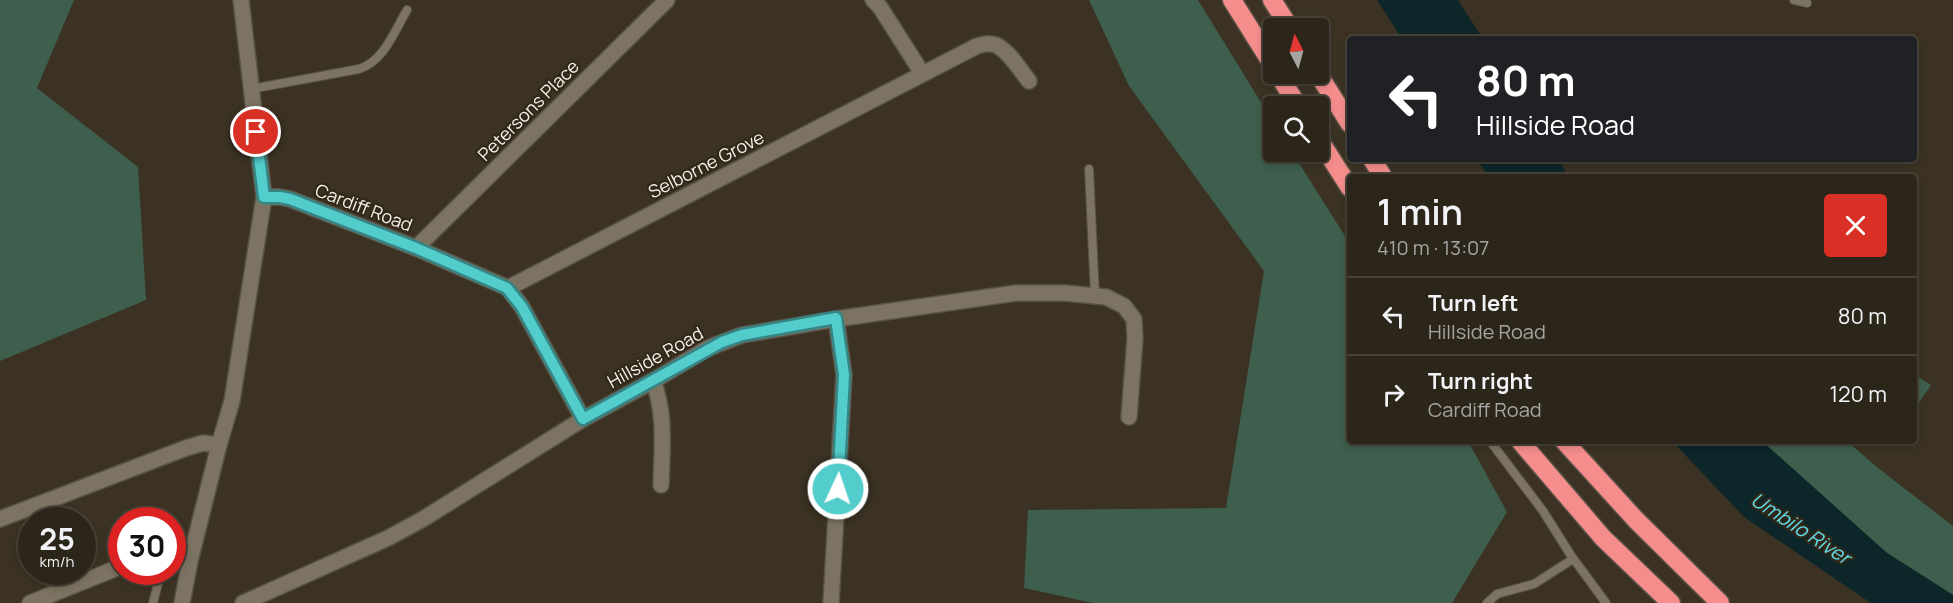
<!DOCTYPE html>
<html lang="en">
<head>
<meta charset="utf-8">
<style>
	:root { --surface:#2c261a; --page:#342e23; --text:#f1f3f6; --muted:#a6a5a2; --line:#484339 }
	body { margin:0; font-family:Manrope,sans-serif; background:var(--page); color:var(--text); height:100vh; display:flex; flex-direction:column; font-size:22px; white-space:nowrap }
	* { box-sizing:border-box; margin:0 }
	p { font-size:20px; color:var(--muted) }
	.icon { flex:none; width:33px; height:33px; fill:none; stroke:currentColor; stroke-width:2; stroke-linecap:round; stroke-linejoin:round }
	.map { position:relative; flex:1; overflow:hidden }
	.drawer { position:absolute; left:1347px; top:174px; width:570px; height:270px; display:flex; flex-direction:column; background:var(--surface); border-radius:6px; box-shadow:0 3px 9px #0003,0 0 0 2px var(--line) }
	.drawer>* { flex:none }
	.guide { position:absolute; left:1347px; top:36px; width:570px; height:126px; border-radius:6px; box-shadow:0 3px 9px #0003,0 0 0 2px var(--line); background:#202124; color:#fff; overflow:hidden }
	.needle { width:39px; rotate:354deg }
	.buttons { position:absolute; left:1263px; top:18px; display:grid; gap:12px }
	.buttons a { display:grid; place-items:center; width:66px; height:66px; border-radius:6px; background:var(--surface); box-shadow:0 3px 9px #0003,0 0 0 2px var(--line); font-size:30px }
	.speed { position:absolute; left:18px; top:507px; display:flex; gap:12px; font-size:30px; font-weight:700; text-align:center }
	.speed>* { display:grid; place-content:center; width:78px; height:78px; border-radius:50%; background:var(--surface); box-shadow:0 3px 9px #0003,0 0 0 2px var(--line); line-height:1 }
	.speed small { font-size:15px; font-weight:400 }
	.speed .limit { border:9px solid #d22; background:#fff; color:#111 }
	.pin { position:absolute; display:grid; place-items:center; width:51px; height:51px; color:#fff; margin:-26px; border:3px solid #fff; border-radius:50%; box-shadow:0 2px 6px #0007 }
	.me { position:absolute; width:66px; margin:-33px; rotate:3deg; stroke-linejoin:round; filter:drop-shadow(0 0 4px #0008) }
	.turn { display:flex; align-items:center; gap:21px; height:126px; padding:0 30px; font-size:27px }
	.turn .icon { width:78px; height:78px; stroke-width:2.5 }
	.turn b { display:block; font-size:42px; line-height:51px }
	.round { display:grid; place-items:center; flex:none; width:63px; height:63px; border-radius:6px; background:var(--page) }
	.head { display:flex; align-items:center; justify-content:space-between; height:102px; padding:0 30px }
	h1 { font-size:36px; font-weight:600; line-height:45px }
	ul { padding:0; list-style:none }
	li { display:flex; align-items:center; gap:18px; height:78px; padding:0 30px; border-top:2px solid var(--line) }
	li div { flex:1 }
	li b { display:block; font-size:22px }
	li em { font-style:normal }
	.map>svg:first-child { display:block }
</style>
</head>
<body>
<div class="map">
<svg width="1953" height="603" viewBox="0 0 1953 603">
	<rect width="100%" height="100%" fill="#3b3223"/>
	<g fill="#3e5f4d">
		<path d="M0,0H74L37,88L138,167L146,300L0,361Z"/>
		<path d="M1089,0H1198L1273,122L1274,152H1292L1350,244V441H1468L1507,512L1452,603H1093L1024,588L1028,510L1226,508L1264,271L1129,86Z"/>
		<path d="M1914,374L1931,385L1914,410Z"/>
		<path d="M1758,441H1847L1878,468L1953,526V595L1887,553Z"/>
	</g>
	<g fill="#0c2629">
		<path d="M1377,0H1458L1483,39H1402Z"/>
		<path d="M1477,159H1558L1569,177H1488Z"/>
		<path d="M1672,441H1762L1887,553L1953,595V603H1871L1744,517Z"/>
	</g>
	<g fill="none" stroke-linecap="round" stroke-linejoin="round">
		<g stroke="#595144" stroke-width="10">
			<g id="lane">
				<path d="M1794,0L1807,3"/>
				<path d="M251,89L359,69C384,61 394,32 407,10"/>
				<path d="M1089,169L1095,296"/>
				<path d="M1490,441L1543,511L1570,554L1606,603"/>
				<path d="M153,603L161,572"/>
				<path d="M1487,603L1497,594L1534,584L1573,559"/>
			</g>
		</g>
		<g stroke="#595144" stroke-width="18">
			<g id="street">
				<path d="M241,0L264,197"/>
				<path d="M873,0L880,7L922,73"/>
				<path d="M416,248L667,0"/>
				<path d="M508,288L977,46C983,44 990,43 996,45C1009,51 1020,70 1029,81"/>
				<path d="M653,381C666,413 662,450 661,485"/>
				<path d="M0,519L186,448L203,443L219,445"/>
				<path d="M172,559L190,561"/>
				<path d="M30,603L122,566"/>
				<path d="M182,603L190,561L219,445L232,401L264,197H280L290,199L416,248L508,288L522,307L583,419"/>
				<path d="M243,603L388,538L423,519L583,419L653,381L708,348L742,335L836,319L1016,293H1065L1106,297L1124,306L1134,319L1135,339L1129,417"/>
				<path d="M831,603L844,375L836,319"/>
			</g>
		</g>
		<g stroke="#595144" stroke-width="21">
			<g id="highway">
				<path d="M1232,0L1274,67"/>
				<path d="M1272,0L1290,28"/>
				<path d="M1278,74L1298,106"/>
				<path d="M1318,74L1350,124"/>
				<path d="M1318,138L1350,188"/>
				<path d="M1372,159L1383,177"/>
				<path d="M1520,441L1603,538L1671,603"/>
				<path d="M1564,441L1636,520L1720,603"/>
			</g>
		</g>
		<use href="#lane" stroke="#7d7362" stroke-width="8"/>
		<use href="#street" stroke="#7d7362" stroke-width="15"/>
		<use href="#highway" stroke="#f58d8d" stroke-width="18"/>
	</g>
	<g fill="none" stroke-linecap="round" stroke-linejoin="round">
		<g stroke="#368584" stroke-width="15">
			<path id="route" d="M256,132L264,197H280L290,199L416,248L507,288L522,307L583,419L722,342L742,335L836,318L844,375L838,489"/>
		</g>
		<use href="#route" stroke="#53cdcb" stroke-width="10"/>
	</g>
	<g text-anchor="middle" dominant-baseline="central" stroke-width="4.5" stroke-linejoin="round" paint-order="stroke">
		<g font-size="18" fill="#f5efe5" stroke="#312819">
			<text transform="translate(528 110) rotate(-45)">Petersons Place</text>
			<text transform="translate(706 164) rotate(-27)">Selborne Grove</text>
			<text transform="translate(364 207) rotate(21)">Cardiff Road</text>
			<text transform="translate(655 357) rotate(-29)">Hillside Road</text>
		</g>
		<g font-size="20" font-style="italic" fill="#60dbe8" stroke="#312819">
			<text transform="translate(1801 528) rotate(33)">Umbilo River</text>
		</g>
	</g>
</svg>
<div class="buttons">
<a><svg class="needle" viewBox="-14 -14 28 28"><path d="M0-13l5 13h-10z" fill="#e53935"/><path d="M0 13l5-13h-10z" fill="#a6a5a2"/></svg></a>
<a><svg class="icon" aria-label="search" viewBox="0 0 24 24"><circle cx="10" cy="10" r="6"/><path d="M15 15l6 6"/></svg></a>
</div>
<div class="speed"><div>25<small>km/h</small></div><div class="limit">30</div></div>
<div class="pin" style="left:256px;top:132px;background:#d93025"><svg class="icon" aria-label="arrive" viewBox="0 0 24 24"><path d="M6 21V4h12l-3 4 3 4H6"/></svg></div>
<svg class="me" style="left:838px;top:489px" viewBox="-20 -20 40 40"><circle r="17" fill="#53cdcb" stroke="#fff" stroke-width="3"/><path d="M0-11L8 9 0 5-8 9z" fill="#fff"/></svg>
<div class="guide">
<div class="turn"><svg class="icon" aria-label="left" viewBox="0 0 24 24"><path d="M17 20v-9H6M10 6l-5 5 5 5"/></svg><div><b>80 m</b>Hillside Road</div></div>
</div>
<section class="drawer">
<div class="head"><div><h1>1 min</h1><p>410 m · 13:07</p></div><a class="round" style="background:#d93025;color:#fff"><svg class="icon" aria-label="close" viewBox="0 0 24 24"><path d="M6 6l12 12M18 6L6 18"/></svg></a></div>
<ul>
<li><svg class="icon" aria-label="left" viewBox="0 0 24 24"><path d="M17 20v-9H6M10 6l-5 5 5 5"/></svg><div><b>Turn left</b><p>Hillside Road</p></div><em>80 m</em></li>
<li><svg class="icon" aria-label="right" viewBox="0 0 24 24"><path d="M7 20v-9h11M14 6l5 5-5 5"/></svg><div><b>Turn right</b><p>Cardiff Road</p></div><em>120 m</em></li>
</ul>
</section>
</div>
</body>
</html>
